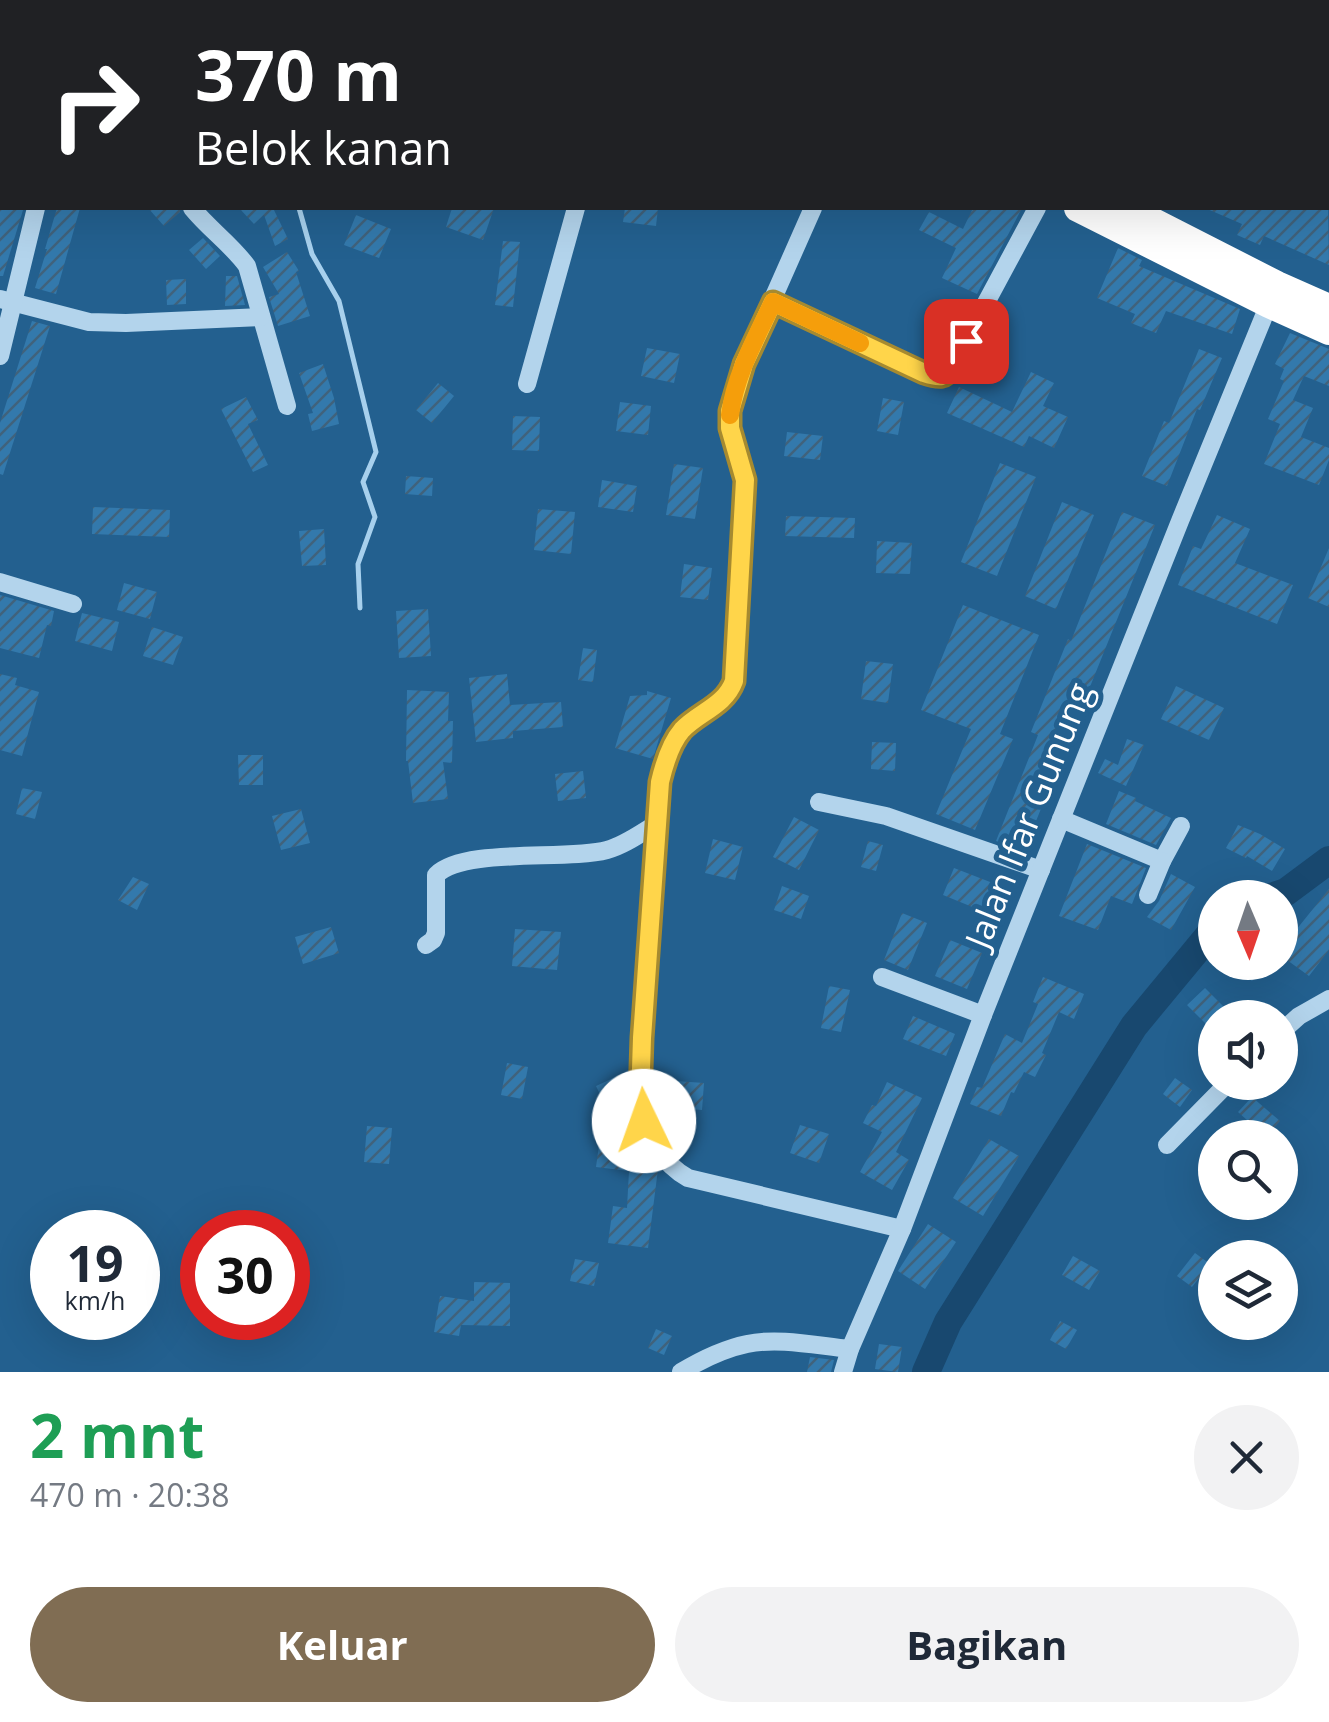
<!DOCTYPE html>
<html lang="id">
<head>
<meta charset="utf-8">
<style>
	:root { --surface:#fff; --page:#f2f2f3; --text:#1f2937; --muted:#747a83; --accent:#806d53 }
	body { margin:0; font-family:"Open Sans",sans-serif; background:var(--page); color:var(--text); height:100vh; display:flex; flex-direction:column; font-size:38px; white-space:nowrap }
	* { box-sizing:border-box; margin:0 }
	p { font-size:32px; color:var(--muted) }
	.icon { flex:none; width:55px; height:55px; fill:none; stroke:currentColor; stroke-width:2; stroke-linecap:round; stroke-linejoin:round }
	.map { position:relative; height:1372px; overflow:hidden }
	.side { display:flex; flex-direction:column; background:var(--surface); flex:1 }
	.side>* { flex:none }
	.top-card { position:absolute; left:0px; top:0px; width:1330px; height:210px; box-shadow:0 10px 40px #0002; background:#202124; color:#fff; overflow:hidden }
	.needle { width:65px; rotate:178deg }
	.controls { position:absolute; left:1198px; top:880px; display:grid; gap:20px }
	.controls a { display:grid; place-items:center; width:100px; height:100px; border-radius:50%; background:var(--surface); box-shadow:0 10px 40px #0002; font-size:50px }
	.speed { position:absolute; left:30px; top:1210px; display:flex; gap:20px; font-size:50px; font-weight:700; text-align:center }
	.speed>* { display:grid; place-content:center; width:130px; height:130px; border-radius:50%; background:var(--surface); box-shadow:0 10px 40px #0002; line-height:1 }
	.speed small { font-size:25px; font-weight:400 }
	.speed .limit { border:15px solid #d22; background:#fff; color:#111 }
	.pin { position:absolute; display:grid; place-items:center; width:85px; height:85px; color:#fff; margin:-42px; border-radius:20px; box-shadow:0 5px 15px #0006 }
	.me { position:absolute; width:110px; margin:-55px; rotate:357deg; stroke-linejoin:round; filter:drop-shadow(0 0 8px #0008) }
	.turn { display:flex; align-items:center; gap:35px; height:210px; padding:0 30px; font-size:45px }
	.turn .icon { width:130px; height:130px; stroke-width:2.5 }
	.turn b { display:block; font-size:70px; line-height:85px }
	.round { display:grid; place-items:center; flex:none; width:105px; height:105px; border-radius:52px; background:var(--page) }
	.summary { display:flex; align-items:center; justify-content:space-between; height:170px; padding:0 30px }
	h1 { font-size:60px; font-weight:700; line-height:75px; color:#1e9e55 }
	.button { display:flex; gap:20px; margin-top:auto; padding:20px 30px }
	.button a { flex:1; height:115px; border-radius:60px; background:var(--accent); color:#fff; font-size:40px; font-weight:700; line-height:115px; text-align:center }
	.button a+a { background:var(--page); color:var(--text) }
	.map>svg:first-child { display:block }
</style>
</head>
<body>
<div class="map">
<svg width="1329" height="1372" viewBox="0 0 1329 1372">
	<defs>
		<pattern id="building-hatch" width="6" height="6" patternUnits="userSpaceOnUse" patternTransform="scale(2.5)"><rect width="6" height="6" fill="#3379ac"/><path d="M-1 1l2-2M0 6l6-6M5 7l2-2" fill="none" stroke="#40627c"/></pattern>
	</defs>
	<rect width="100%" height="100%" fill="#23608f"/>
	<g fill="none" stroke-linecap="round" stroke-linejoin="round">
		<g stroke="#a7d0ed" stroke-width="5">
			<path d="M4,0L7,2"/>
			<path d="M299,208L312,254L339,301L376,452L363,482L375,517L358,564L360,608"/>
		</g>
		<g stroke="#18486f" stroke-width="28">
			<path d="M1268,898L1286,892L1329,860"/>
			<path d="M926,1372L948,1322L1134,1026L1215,928"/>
		</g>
	</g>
	<g fill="url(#building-hatch)">
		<path d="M1328,207L1329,265L1264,236L1260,245L1237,235L1242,224L1205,208Z"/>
		<path d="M0,208L23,210L3,276H0Z"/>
		<path d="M57,208H80L56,294L35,288L47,249H45Z"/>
		<path d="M148,208H180V212L164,226Z"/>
		<path d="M239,208H273L288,239L275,246L264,215L254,224Z"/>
		<path d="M452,208H494L483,240L446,227Z"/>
		<path d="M625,208H658L656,226L623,222Z"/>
		<path d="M973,208H1022L977,294L942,278L956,248L919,230L929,212L963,229Z"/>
		<path d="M356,215L391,229L379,258L344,245Z"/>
		<path d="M203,238L220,256L206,269L189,250Z"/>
		<path d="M503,241L520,242L513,307L495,305Z"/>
		<path d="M1118,248L1142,260L1139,266L1240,309L1232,334L1166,311L1156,333L1131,323L1135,314L1097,298Z"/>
		<path d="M287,252L299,271L296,272L310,316L278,326L269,297L279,294L263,267Z"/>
		<path d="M226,276H237L245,305L225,306Z"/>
		<path d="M186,279V304L167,305L166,280Z"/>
		<path d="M32,321L50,326L3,475L0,474V423Z"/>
		<path d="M1290,333L1329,349V386L1304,376L1293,400L1313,408L1301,437L1329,448V460L1319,485L1264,464L1280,424L1268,419L1284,381L1280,379L1284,369L1275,364Z"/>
		<path d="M647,348L680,354L674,383L641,376Z"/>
		<path d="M1199,349L1222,358L1200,410L1197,409L1167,486L1142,476L1164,421L1169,423Z"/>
		<path d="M323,364L334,398L339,424L312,431L308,414L313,413L299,373Z"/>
		<path d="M1031,372L1054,383L1043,406L1068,417L1054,448L1029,436L1024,447L947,413L959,387L1012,412Z"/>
		<path d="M438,383L454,396L432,423L416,410Z"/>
		<path d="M246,397L258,420L248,424L268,465L253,472L221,409Z"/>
		<path d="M883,398L904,402L898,435L877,431Z"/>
		<path d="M620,402L651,406L648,435L616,431Z"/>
		<path d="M513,416L540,417L539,451L512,450Z"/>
		<path d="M787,432L823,436L820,460L784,456Z"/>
		<path d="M1000,463L1036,477L997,576L961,562Z"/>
		<path d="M674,464L703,468L695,519L666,515Z"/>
		<path d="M406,476L433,478L432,496L405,494Z"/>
		<path d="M602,480L637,486L633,512L598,507Z"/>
		<path d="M1062,502L1094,515L1056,609L1025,596Z"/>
		<path d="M93,507L170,510L169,537L92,534Z"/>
		<path d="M538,509L575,512L571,554L534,550Z"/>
		<path d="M1122,512L1155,525L1024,851L996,841L1038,735L1031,732L1068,639L1071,641Z"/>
		<path d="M1217,515L1250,529L1235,563L1293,585L1277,624L1178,585L1193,546L1201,549Z"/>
		<path d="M786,516L855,518L854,538L785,536Z"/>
		<path d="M324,529L326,565L302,566L299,531Z"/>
		<path d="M877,541L912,543L910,574L876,573Z"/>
		<path d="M1329,548V607L1308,598Z"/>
		<path d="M684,564L712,568L708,600L680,597Z"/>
		<path d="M124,583L157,592L150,619L117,610Z"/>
		<path d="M0,595L54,611L51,626L47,625L39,658L0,648Z"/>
		<path d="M963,605L1039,635L1000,734L1013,739L975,830L936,814L971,729L921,710Z"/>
		<path d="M428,609L431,656L399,658L396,611Z"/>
		<path d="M82,613L119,622L112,651L75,641Z"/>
		<path d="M152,627L183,637L173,665L143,656Z"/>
		<path d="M583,648L597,650L593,682L578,680Z"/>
		<path d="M866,661L893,664L888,703L861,699Z"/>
		<path d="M0,674L17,678L15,685L39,692L22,756L0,750Z"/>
		<path d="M507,674L510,705L561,702L563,727L513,731V738L476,742L469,678Z"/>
		<path d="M1176,686L1224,708L1209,740L1161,719Z"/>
		<path d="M407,690L449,692L448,721H453L452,763L443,762L448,799L413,803L408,761H406Z"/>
		<path d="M647,691L671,698L653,759L615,748L630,696L647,695Z"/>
		<path d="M1127,739L1144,745L1126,786L1098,773L1105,759L1118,765Z"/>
		<path d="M872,742L896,743L895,771L871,769Z"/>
		<path d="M238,755H263V785H239Z"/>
		<path d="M583,771L586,798L558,801L555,774Z"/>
		<path d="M22,788L42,792L35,819L16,814Z"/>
		<path d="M1119,791L1136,798L1135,801L1171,818L1156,845L1106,824Z"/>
		<path d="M301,809L310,843L281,850L272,816Z"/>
		<path d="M794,817L819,830L799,870L773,857Z"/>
		<path d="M1238,825L1260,834L1285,849L1272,871L1247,856L1246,858L1226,848Z"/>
		<path d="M713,839L743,847L735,880L705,873Z"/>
		<path d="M868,841L883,845L876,871L861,867Z"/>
		<path d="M1087,844L1146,868L1132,904L1111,896L1098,930L1059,916Z"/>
		<path d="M954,868L1003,887L992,915L943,895Z"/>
		<path d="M1171,874L1195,887L1171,930L1147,917L1159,901Z"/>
		<path d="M133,877L149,884L137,910L118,900Z"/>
		<path d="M782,886L809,896L801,919L774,910Z"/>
		<path d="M1329,889V950L1309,976L1280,955V933L1287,923L1296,930Z"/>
		<path d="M902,913L927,923L908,970L884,960Z"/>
		<path d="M331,927L339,953L303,964L295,937Z"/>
		<path d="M515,929L561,932L557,970L512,966Z"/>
		<path d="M950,940L982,953L967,989L935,976Z"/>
		<path d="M1232,962H1269L1252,981Z"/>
		<path d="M1043,977L1084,994L1074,1019L1059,1012L1042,1053L1046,1055L1035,1077L1024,1072L1014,1093L1011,1092L1001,1116L970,1104L977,1087L982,1088L1005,1034L1022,1043L1038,1004L1033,1002Z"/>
		<path d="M829,986L850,990L841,1032L821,1028Z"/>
		<path d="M1205,988L1235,1018H1215V1033L1187,1005Z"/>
		<path d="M913,1016L955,1034L946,1056L903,1039Z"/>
		<path d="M507,1063L528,1067L522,1099L501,1095Z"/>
		<path d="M620,1075L628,1093V1103L608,1111L596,1086Z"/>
		<path d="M1175,1078L1192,1090L1180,1107L1163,1094Z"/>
		<path d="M676,1081L704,1083L702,1110L673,1108Z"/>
		<path d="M887,1082L922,1098L896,1152L909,1160L892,1190L860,1172L882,1132L863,1123L872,1105L876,1106Z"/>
		<path d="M1252,1097L1280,1121L1266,1137L1238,1112Z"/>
		<path d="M800,1125L829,1134L819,1163L790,1153Z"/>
		<path d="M367,1126L392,1128L389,1164L364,1162Z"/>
		<path d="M989,1139L1019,1156L983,1216L953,1198Z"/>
		<path d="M599,1145L625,1148L624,1158L650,1159L658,1169L648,1248L608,1243L613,1206L627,1208L629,1171L596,1167Z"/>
		<path d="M928,1224L956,1242L925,1289L898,1271Z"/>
		<path d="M1195,1253L1210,1264L1192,1287L1177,1276Z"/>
		<path d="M1073,1256L1100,1271L1089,1290L1062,1275Z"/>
		<path d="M575,1259L599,1263L594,1286L570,1281Z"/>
		<path d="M474,1282L510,1283V1326L461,1325L459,1336L434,1332L440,1296L474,1301Z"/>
		<path d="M1060,1321L1077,1330L1066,1349L1050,1340Z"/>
		<path d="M656,1329L672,1336L664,1355L648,1348Z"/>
		<path d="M879,1344L902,1347L898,1372L875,1369Z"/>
		<path d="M810,1357L834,1360L831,1372H807Z"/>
	</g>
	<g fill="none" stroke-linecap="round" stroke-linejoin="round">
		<g stroke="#b3d4ec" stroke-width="18">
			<path d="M631,2L632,0"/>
			<path d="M739,2L740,0"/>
			<path d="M828,2L829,0"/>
			<path d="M1215,2L1216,0"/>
			<path d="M1328,66L1329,67"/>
			<path d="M0,94L2,95"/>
			<path d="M192,208C209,229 232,245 247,266L287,406"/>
			<path d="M813,208L744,364L730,411V428L745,480L734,681C724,706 699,712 682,730C670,744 664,765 659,782L640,1100C646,1132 659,1162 688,1178L902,1229"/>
			<path d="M0,299L89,322L126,323L261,317"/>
			<path d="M773,302L924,373L942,377L952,366L1037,208"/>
			<path d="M0,356L36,208"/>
			<path d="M527,384L576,208"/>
			<path d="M0,582L73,604"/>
			<path d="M819,802L886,816L1041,870"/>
			<path d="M1061,819L1162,861L1181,826"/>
			<path d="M1148,895L1162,861"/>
			<path d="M426,945L433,940L436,933V875C464,847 566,861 607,850C625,845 641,833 656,824"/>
			<path d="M882,977L983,1015"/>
			<path d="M1280,1033L1299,1016L1329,999"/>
			<path d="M1167,1145L1229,1082"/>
			<path d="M681,1372C701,1360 723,1349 747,1344C779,1337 818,1346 850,1349"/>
			<path d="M843,1372L850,1349L902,1229L983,1015L1180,521L1273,294"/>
		</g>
		<g stroke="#fff" stroke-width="28">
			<path d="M645,0L650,2"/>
			<path d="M692,0L698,2"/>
			<path d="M1078,208L1269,304L1329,331"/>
			<path d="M1126,208L1277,285L1329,308"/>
		</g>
	</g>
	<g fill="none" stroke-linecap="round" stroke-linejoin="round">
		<g stroke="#a68a30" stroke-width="25">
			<path id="route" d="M644,1121L640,1100L642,1038L660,782C664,765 670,744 682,730C699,712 725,706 734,681L745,480L730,428V411L744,364L773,302L924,373C927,374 938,377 942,376C953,374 961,350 966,341"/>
		</g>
		<use href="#route" stroke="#ffd54a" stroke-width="18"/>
		<path stroke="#f59e0b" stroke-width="18" d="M730,415C735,375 756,338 773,302L860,343"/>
	</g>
	<g text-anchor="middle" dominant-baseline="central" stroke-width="10" stroke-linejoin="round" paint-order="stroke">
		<g font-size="35" fill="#fff" stroke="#23608f">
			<text transform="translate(1028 815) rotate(-68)">Jalan Ifar Gunung</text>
		</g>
	</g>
</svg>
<div class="controls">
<a><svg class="needle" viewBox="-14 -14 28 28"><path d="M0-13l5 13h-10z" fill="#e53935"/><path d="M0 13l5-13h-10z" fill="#747a83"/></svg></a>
<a><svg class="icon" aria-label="sound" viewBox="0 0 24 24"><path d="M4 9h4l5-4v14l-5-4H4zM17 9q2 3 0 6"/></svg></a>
<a><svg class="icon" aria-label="search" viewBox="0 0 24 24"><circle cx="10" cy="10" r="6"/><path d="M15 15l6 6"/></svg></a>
<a><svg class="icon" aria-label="layers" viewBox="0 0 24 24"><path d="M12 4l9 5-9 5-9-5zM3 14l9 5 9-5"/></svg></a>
</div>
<div class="speed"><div>19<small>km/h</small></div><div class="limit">30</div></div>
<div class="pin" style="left:966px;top:341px;background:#d93025"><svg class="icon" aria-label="arrive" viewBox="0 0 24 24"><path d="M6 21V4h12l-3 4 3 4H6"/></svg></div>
<svg class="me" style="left:644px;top:1121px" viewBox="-20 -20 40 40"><circle r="19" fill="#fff"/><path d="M0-13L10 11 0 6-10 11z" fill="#ffd54a"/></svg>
<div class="top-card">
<div class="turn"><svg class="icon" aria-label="right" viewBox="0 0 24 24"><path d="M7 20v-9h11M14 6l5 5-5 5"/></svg><div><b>370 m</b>Belok kanan</div></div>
</div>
</div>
<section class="side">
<div class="summary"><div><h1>2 mnt</h1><p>470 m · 20:38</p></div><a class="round"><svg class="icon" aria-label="close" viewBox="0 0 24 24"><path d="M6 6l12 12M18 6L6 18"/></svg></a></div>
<div class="button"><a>Keluar</a><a>Bagikan</a></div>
</section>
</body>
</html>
